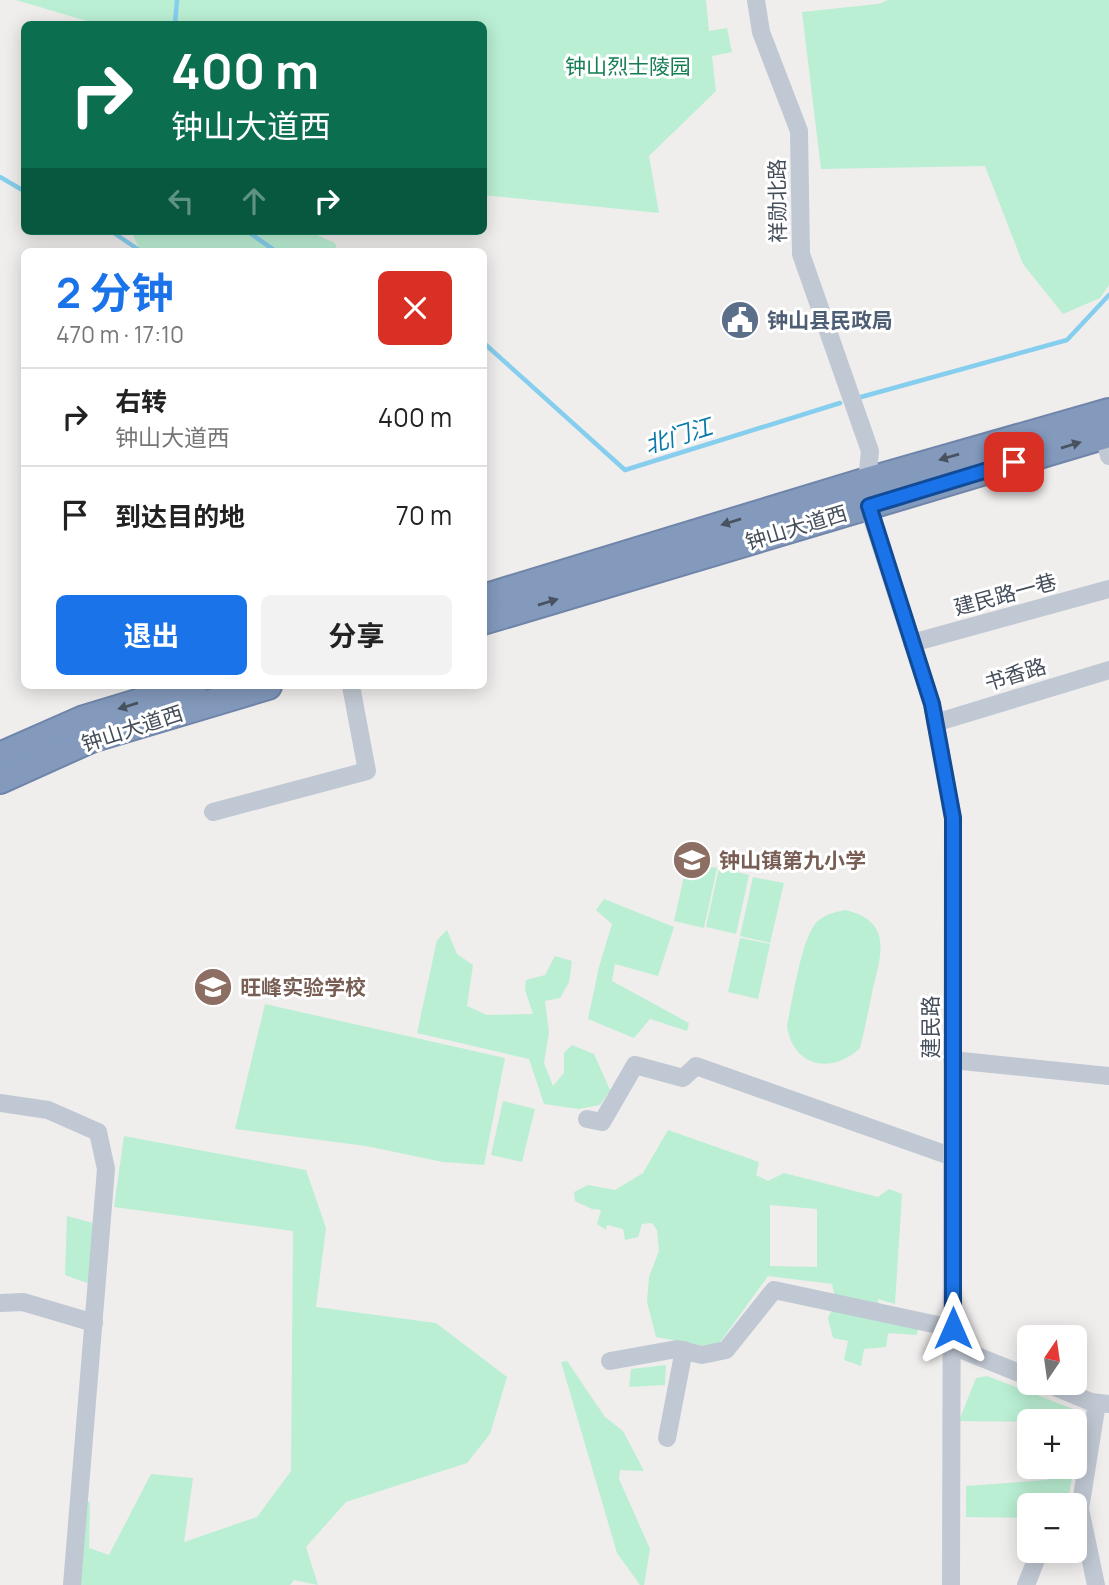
<!DOCTYPE html>
<html lang="zh">
<head>
<meta charset="utf-8">
<style>
	:root { --surface:#fff; --page:#f2f2f2; --text:#222; --muted:#767676; --line:#e0e0e0; --accent:#1a73e8 }
	body { margin:0; font-family:Manrope,"Noto Sans SC",sans-serif; background:var(--page); color:var(--text); height:100vh; display:flex; flex-direction:column; font-size:26px; white-space:nowrap }
	* { box-sizing:border-box; margin:0 }
	p { font-size:23px; color:var(--muted) }
	.icon { flex:none; width:38px; height:38px; fill:none; stroke:currentColor; stroke-width:2; stroke-linecap:round; stroke-linejoin:round }
	.map { position:relative; flex:1; overflow:hidden }
	.details { position:absolute; left:21px; top:248px; width:466px; height:441px; display:flex; flex-direction:column; background:var(--surface); border-radius:10px; box-shadow:0 4px 18px #0003 }
	.details>* { flex:none }
	.hud { position:absolute; left:21px; top:21px; width:466px; height:214px; border-radius:10px; box-shadow:0 4px 18px #0003; background:#0b6e4f; color:#fff; overflow:hidden }
	.needle { width:46px; rotate:13deg }
	.controls { position:absolute; left:1017px; top:1325px; display:grid; gap:14px }
	.controls a { display:grid; place-items:center; width:70px; height:70px; border-radius:10px; background:var(--surface); box-shadow:0 4px 18px #0003; font-size:35px }
	.pin { position:absolute; display:grid; place-items:center; width:60px; height:60px; color:#fff; margin:-30px; border-radius:14px; box-shadow:0 4px 10px #0006 }
	.me { position:absolute; width:77px; margin:-38px; rotate:0deg; stroke-linejoin:round; filter:drop-shadow(0 0 5px #0008) }
	.turn { display:flex; align-items:center; gap:24px; height:147px; padding:0 35px; font-size:32px }
	.turn .icon { width:91px; height:91px; stroke-width:2.5 }
	.turn b { display:block; font-size:49px; line-height:60px }
	.lanes { display:flex; align-items:center; height:66px; padding:0 35px; background:#0003; justify-content:center; gap:35px; direction:ltr }
	.lanes .off { opacity:.35 }
	.round { display:grid; place-items:center; flex:none; width:74px; height:74px; border-radius:10px; background:var(--page) }
	.headline { display:flex; align-items:center; justify-content:space-between; height:119px; padding:0 35px }
	h1 { font-size:42px; font-weight:700; line-height:52px; color:var(--accent) }
	.cta { display:flex; gap:14px; margin-top:auto; padding:14px 35px }
	.cta a { flex:1; height:80px; border-radius:10px; background:var(--accent); color:#fff; font-size:28px; font-weight:700; line-height:80px; text-align:center }
	.cta a+a { background:var(--page); color:var(--text) }
	ul { padding:0; list-style:none }
	li { display:flex; align-items:center; gap:21px; height:98px; padding:0 35px; border-top:2px solid var(--line) }
	li div { flex:1 }
	li b { display:block; font-size:26px }
	li em { font-style:normal }
	.map>svg:first-child { display:block }
</style>
</head>
<body>
<div class="map">
<svg width="1109" height="1585" viewBox="0 0 1109 1585">
	<rect width="100%" height="100%" fill="#f0eded"/>
	<g fill="#baefd3" fill-rule="evenodd">
		<path d="M16,0H706L709,31L727,28L732,52L712,56L716,91L649,156L659,213L483,195V24H97Z"/>
		<path d="M888,0H1109V285L1100,298L1063,314L1023,264L985,166L821,169L802,12L878,4Z"/>
		<path d="M131,231H308L335,243L338,252H141Z"/>
		<path d="M687,862L717,868L704,928L674,921Z"/>
		<path d="M719,868L749,875L736,934L706,927Z"/>
		<path d="M753,877L784,883L770,943L740,936Z"/>
		<path d="M604,899L674,927L658,976L615,964L612,981L689,1023L687,1031L650,1019L634,1038L588,1019L599,967L612,924L596,910Z"/>
		<path d="M845,910C892,921 882,952 873,988C869,1008 865,1028 860,1048C832,1075 793,1067 787,1026C792,1003 802,932 819,920C826,914 836,912 845,910Z"/>
		<path d="M447,930L457,954L473,965L467,1006L487,1015L533,1014L525,990L526,980L545,975L555,956L572,961L569,982L560,998L545,1001L549,1032L544,1063L553,1086L564,1073V1053L572,1045L594,1054L610,1090L600,1105L579,1109L544,1104L529,1059L417,1033L437,940Z"/>
		<path d="M740,938L770,944L758,999L728,992Z"/>
		<path d="M265,1004L505,1058L484,1165L443,1162L366,1146L235,1129Z"/>
		<path d="M503,1101L535,1109L522,1162L491,1155Z"/>
		<path d="M668,1130L759,1162L756,1175L768,1181L784,1173L878,1197L889,1189L902,1194L895,1304L878,1299L880,1319L918,1327L917,1335L888,1333L886,1347L864,1349L861,1366L844,1360L848,1341L833,1338L828,1318L836,1301L832,1284L768,1276L716,1348L656,1337L647,1302L649,1277L659,1251L657,1230L652,1223L642,1224L638,1237L625,1240L623,1229L607,1225L606,1230L597,1224L601,1210L592,1209L575,1201L574,1192L588,1185L615,1190L643,1173ZM770,1205L817,1209V1267L770,1266Z"/>
		<path d="M124,1136L306,1170L326,1228L316,1307L436,1323L507,1377L490,1434L467,1463L346,1502L306,1547L318,1585L294,1580L290,1585H79L84,1502H90L89,1548L109,1555L151,1474L193,1478L184,1542L257,1517L291,1471L293,1231L114,1207Z"/>
		<path d="M67,1216L97,1224L92,1275L87,1283L65,1275Z"/>
		<path d="M567,1361L605,1417L623,1431L644,1471L620,1470L619,1479L650,1549L644,1585H640L617,1553L561,1362Z"/>
		<path d="M666,1365L665,1385L629,1387L631,1369Z"/>
		<path d="M987,1376L1081,1412L1085,1418L1029,1422L959,1421L976,1378Z"/>
		<path d="M1051,1467H1074L1069,1494L1057,1497L1054,1505H1029V1518L966,1517V1486L1047,1480Z"/>
	</g>
	<g fill="none" stroke-linecap="round" stroke-linejoin="round">
		<g stroke="#86ceed" stroke-width="4.5">
			<path d="M175,24L177,0"/>
			<path d="M0,177L24,191"/>
			<path d="M111,231L142,252"/>
			<path d="M247,231L277,252"/>
			<path d="M483,346L486,345L625,470L840,403"/>
			<path d="M861,397L1067,340L1109,295"/>
		</g>
		<g stroke="#6f85a9" stroke-width="30">
			<g id="highway">
				<path d="M483,598L867,481L1109,412"/>
				<path d="M483,621L1109,434"/>
				<path d="M0,756L84,719L193,686"/>
				<path d="M0,780L91,739L268,686"/>
			</g>
		</g>
		<g stroke="#c0c8d3" stroke-width="18">
			<path d="M756,0L761,32L799,131L801,254L870,451L867,481L868,506L932,704L953,819L951,1585"/>
			<path d="M1102,426L1109,456"/>
			<path d="M912,643L1109,589"/>
			<path d="M935,723L1109,670"/>
			<path d="M213,812L367,771L351,686"/>
			<path d="M952,1060L1109,1076"/>
			<path d="M0,1103L48,1110L98,1132L106,1169L72,1585"/>
			<path d="M587,1119L602,1122L635,1065L683,1078L696,1066L953,1157"/>
			<path d="M0,1303L23,1302L94,1323"/>
			<path d="M952,1346L1029,1377"/>
			<path d="M610,1361L677,1349L702,1355L726,1350L774,1290L952,1328"/>
			<path d="M1043,1382L1091,1402L1109,1404"/>
			<path d="M667,1438L684,1350"/>
			<path d="M1026,1585L1040,1550"/>
			<path d="M1096,1585L1080,1509L1097,1403"/>
		</g>
		<use href="#highway" stroke="#839abd" stroke-width="26"/>
	</g>
	<defs><path id="oneway-solid" d="M-6-.8H1V-3.2L6.5 0L1 3.2V.8H-6Z" transform="scale(1.75)"/></defs>
	<g fill="#485260">
		<use href="#oneway-solid" transform="translate(1071 445) rotate(-17)"/>
		<use href="#oneway-solid" transform="translate(949 457) rotate(164)"/>
		<use href="#oneway-solid" transform="translate(731 522) rotate(163)"/>
		<use href="#oneway-solid" transform="translate(548 602) rotate(-17)"/>
		<use href="#oneway-solid" transform="translate(128 706) rotate(163)"/>
	</g>
	<g fill="none" stroke-linecap="round" stroke-linejoin="round">
		<g stroke="#114b97" stroke-width="18">
			<path id="route" d="M953,1328V818L932,704L869,506L1014,462"/>
		</g>
		<use href="#route" stroke="#1a73e8" stroke-width="12"/>
	</g>
	<defs>
		<g id="civic-disc" transform="scale(2.0125)"><circle r="9.5" fill="#5c6f8a" stroke="#fff"/><path d="M-.6-6.5H3V-4.5H.6V-3L4-1V1h2V6H-6V1h2V-1L-.6-3ZM-1.2 2.5V6h2.4V2.5Z" fill="#fff"/></g>
		<g id="school-disc" transform="scale(2.0125)"><circle r="9.5" fill="#8d6e63" stroke="#fff"/><path d="M0-5L7-2L0 1L-7-2ZM-4 1L0 2.5L4 1V4Q0 6-4 4Z" fill="#fff"/></g>
	</defs>
	<g fill-rule="evenodd">
		<use href="#civic-disc" x="740" y="320"/>
		<use href="#school-disc" x="692" y="860"/>
		<use href="#school-disc" x="213" y="987"/>
	</g>
	<g text-anchor="middle" dominant-baseline="central" stroke-width="6" stroke-linejoin="round" paint-order="stroke">
		<g font-size="21" fill="#157d52" stroke="#fff">
			<text x="628" y="66">钟山烈士陵园</text>
		</g>
		<g font-size="21" fill="#454e5b" stroke="#fff">
			<text transform="translate(777 201) rotate(-91)">祥勋北路</text>
			<text transform="translate(796 527) rotate(-17)">钟山大道西</text>
			<text transform="translate(1005 594) rotate(-15)">建民路一巷</text>
			<text transform="translate(1015 674) rotate(-17)">书香路</text>
			<text transform="translate(132 728) rotate(-18)">钟山大道西</text>
			<text transform="translate(930 1027) rotate(-90)">建民路</text>
		</g>
		<g font-size="21" font-weight="bold" fill="#4e5e75" stroke="#fff" text-anchor="start">
			<text x="767" y="320">钟山县民政局</text>
		</g>
		<g font-size="21" font-weight="bold" fill="#785e54" stroke="#fff" text-anchor="start">
			<text x="719" y="860">钟山镇第九小学</text>
			<text x="240" y="987">旺峰实验学校</text>
		</g>
		<g font-size="23" font-style="italic" fill="#0a79a9" stroke="#fff">
			<text transform="translate(678 435) rotate(-17)">北门江</text>
		</g>
	</g>
</svg>
<div class="controls">
<a><svg class="needle" viewBox="-14 -14 28 28"><path d="M0-13l5 13h-10z" fill="#e53935"/><path d="M0 13l5-13h-10z" fill="#767676"/></svg></a>
<a>+</a>
<a>−</a>
</div>
<div class="pin" style="left:1014px;top:462px;background:#d93025"><svg class="icon" aria-label="arrive" viewBox="0 0 24 24"><path d="M6 21V4h12l-3 4 3 4H6"/></svg></div>
<svg class="me" style="left:953px;top:1328px" viewBox="-20 -20 40 40"><path d="M0-17L14 15 0 8-14 15z" fill="#1a73e8" stroke="#fff" stroke-width="4"/></svg>
<div class="hud">
<div class="turn"><svg class="icon" aria-label="right" viewBox="0 0 24 24"><path d="M7 20v-9h11M14 6l5 5-5 5"/></svg><div><b>400 m</b>钟山大道西</div></div>
<div class="lanes"><svg class="icon off" aria-label="left" viewBox="0 0 24 24"><path d="M17 20v-9H6M10 6l-5 5 5 5"/></svg><svg class="icon off" aria-label="ahead" viewBox="0 0 24 24"><path d="M12 20V5M6 11l6-6 6 6"/></svg><svg class="icon" aria-label="right" viewBox="0 0 24 24"><path d="M7 20v-9h11M14 6l5 5-5 5"/></svg></div>
</div>
<section class="details">
<div class="headline"><div><h1>2 分钟</h1><p>470 m · 17:10</p></div><a class="round" style="background:#d93025;color:#fff"><svg class="icon" aria-label="close" viewBox="0 0 24 24"><path d="M6 6l12 12M18 6L6 18"/></svg></a></div>
<ul>
<li><svg class="icon" aria-label="right" viewBox="0 0 24 24"><path d="M7 20v-9h11M14 6l5 5-5 5"/></svg><div><b>右转</b><p>钟山大道西</p></div><em>400 m</em></li>
<li><svg class="icon" aria-label="arrive" viewBox="0 0 24 24"><path d="M6 21V4h12l-3 4 3 4H6"/></svg><div><b>到达目的地</b></div><em>70 m</em></li>
</ul>
<div class="cta"><a>退出</a><a>分享</a></div>
</section>
</div>
</body>
</html>
